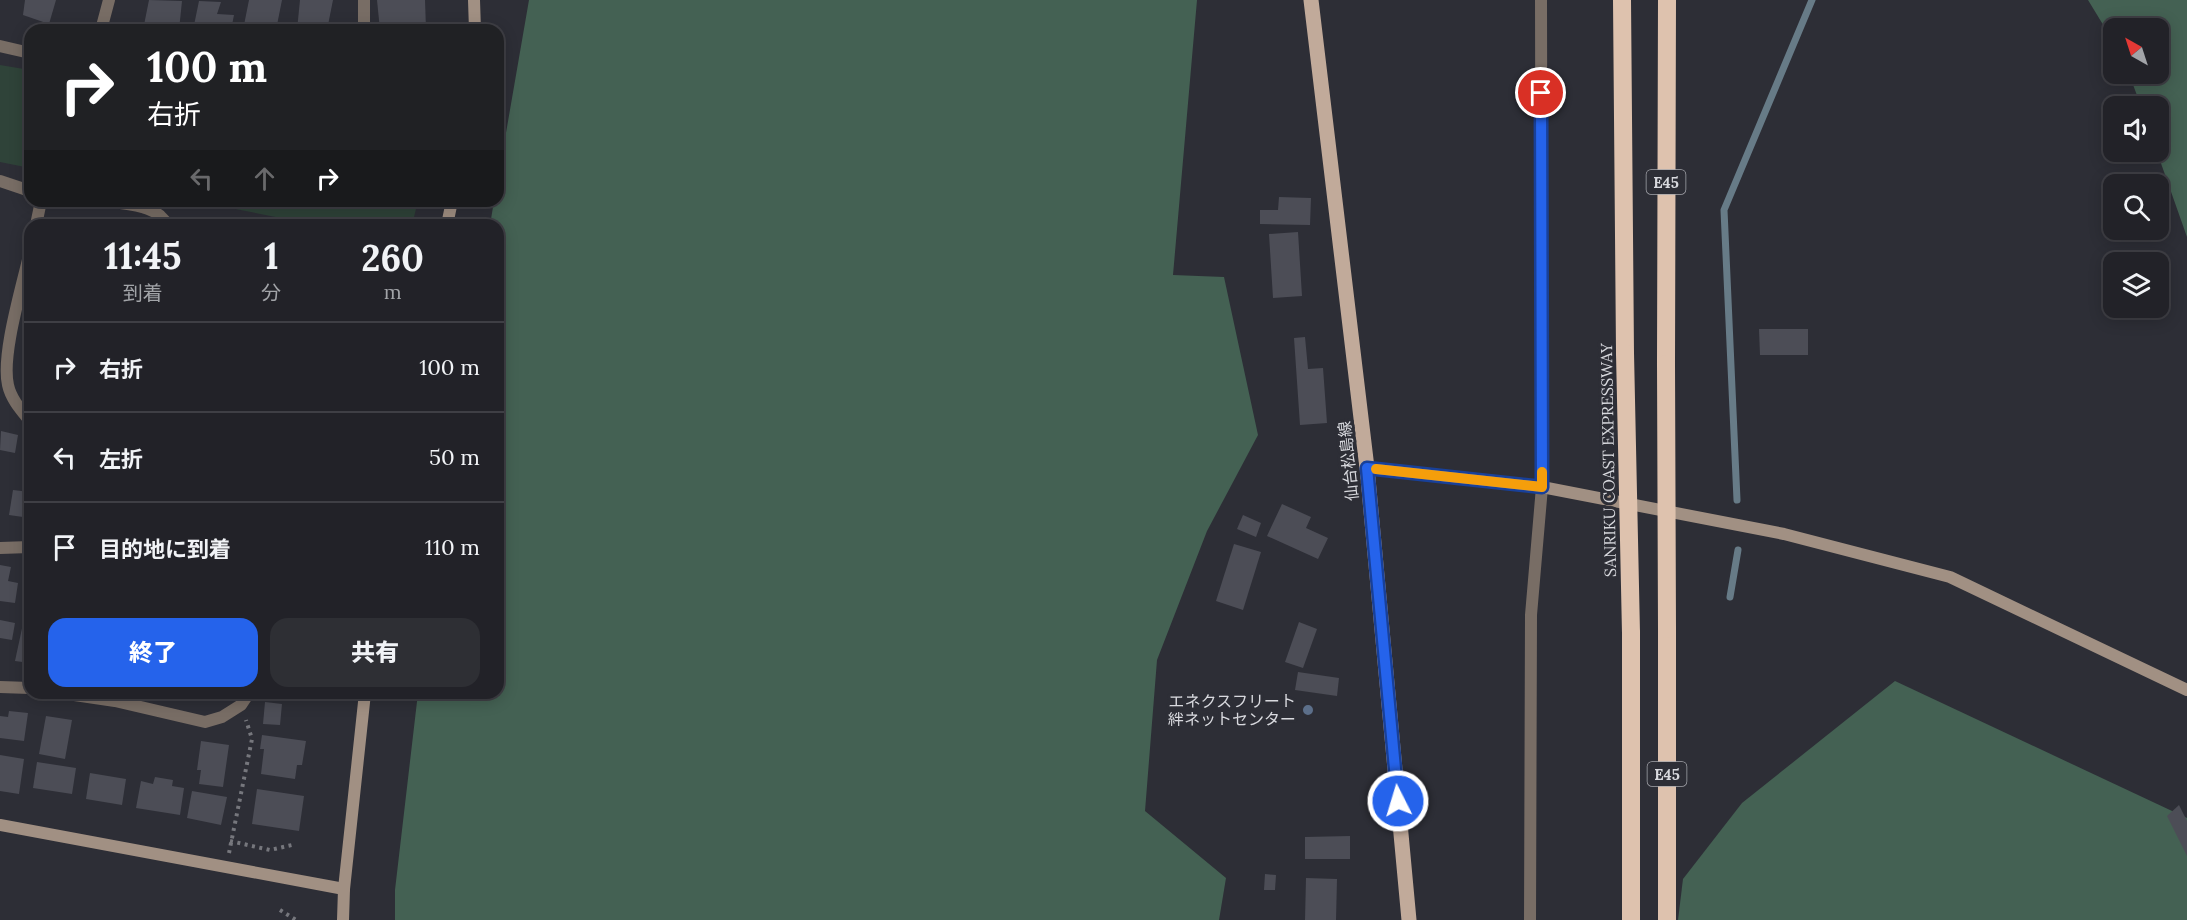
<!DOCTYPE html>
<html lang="ja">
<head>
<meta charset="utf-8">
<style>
	:root { --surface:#222228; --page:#2e2f34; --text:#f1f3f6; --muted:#a2a4a8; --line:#3f3f45; --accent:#2563eb }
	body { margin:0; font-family:Lora,"Noto Sans JP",serif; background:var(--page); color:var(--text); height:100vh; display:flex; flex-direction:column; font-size:22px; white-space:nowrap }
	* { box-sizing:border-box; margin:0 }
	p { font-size:20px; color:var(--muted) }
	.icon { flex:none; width:33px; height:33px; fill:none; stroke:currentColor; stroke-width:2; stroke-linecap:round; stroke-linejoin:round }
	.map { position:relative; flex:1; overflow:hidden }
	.sheet { position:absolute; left:24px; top:219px; width:480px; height:480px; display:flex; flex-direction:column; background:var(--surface); border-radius:18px; box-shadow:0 3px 15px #0003,0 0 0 2px var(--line) }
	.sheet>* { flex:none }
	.guide { position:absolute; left:24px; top:24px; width:480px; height:183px; border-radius:18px; box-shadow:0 3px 15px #0003,0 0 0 2px var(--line); background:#202124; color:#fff; overflow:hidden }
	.needle { width:39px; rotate:321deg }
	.buttons { position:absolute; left:2103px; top:18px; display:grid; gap:12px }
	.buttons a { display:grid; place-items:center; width:66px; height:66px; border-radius:12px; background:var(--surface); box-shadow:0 3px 15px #0003,0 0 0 2px var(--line); font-size:30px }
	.pin { position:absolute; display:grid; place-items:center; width:51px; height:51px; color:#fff; margin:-26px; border:3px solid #fff; border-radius:50%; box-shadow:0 2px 6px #0007 }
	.me { position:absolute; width:66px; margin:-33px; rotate:355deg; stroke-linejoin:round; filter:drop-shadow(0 0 4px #0008) }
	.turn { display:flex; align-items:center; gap:21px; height:126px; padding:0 24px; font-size:27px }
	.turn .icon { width:78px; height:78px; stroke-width:2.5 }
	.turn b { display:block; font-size:42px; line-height:51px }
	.lanes { display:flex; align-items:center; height:57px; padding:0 24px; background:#0003; justify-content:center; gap:30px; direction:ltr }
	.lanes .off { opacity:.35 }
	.eta { display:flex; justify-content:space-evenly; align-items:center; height:102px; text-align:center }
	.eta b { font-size:36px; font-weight:800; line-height:42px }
	.action { display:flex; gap:12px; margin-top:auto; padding:12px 24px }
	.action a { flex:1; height:69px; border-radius:18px; background:var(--accent); color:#fff; font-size:24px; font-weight:800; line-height:69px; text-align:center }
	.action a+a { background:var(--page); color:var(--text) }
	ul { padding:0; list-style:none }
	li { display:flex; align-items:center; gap:18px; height:90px; padding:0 24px; border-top:2px solid var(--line) }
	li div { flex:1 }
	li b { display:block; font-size:22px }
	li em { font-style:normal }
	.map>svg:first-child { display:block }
</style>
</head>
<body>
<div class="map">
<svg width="2187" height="920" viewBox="0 0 2187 920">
	<rect width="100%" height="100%" fill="#2d2e36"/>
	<g fill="#2f4339">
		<path d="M0,65L30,70V168L0,162Z"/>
		<path d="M195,201H418L412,225H316Z"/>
	</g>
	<g fill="#446153">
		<path d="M529,0H1197L1173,275L1224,277L1258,435L1207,531L1157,660L1145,811L1226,878L1219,920H395V890L418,693H498V225H490L494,201H498V179Z"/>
		<path d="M2088,0H2187V237L2157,152H2158V106H2141L2129,74H2158V28H2114L2113,41Z"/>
		<path d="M1895,681L2187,818V920H1678L1683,879L1742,803Z"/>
	</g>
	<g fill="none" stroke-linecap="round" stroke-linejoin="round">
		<g stroke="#677b87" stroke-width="7">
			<path d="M1737,500L1724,210L1812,0"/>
			<path d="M1730,597L1738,550"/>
		</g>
	</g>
	<g fill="#4c4d56">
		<path d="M25,0H56L49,24L23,15Z"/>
		<path d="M149,0L182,1L179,30H143Z"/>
		<path d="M249,0H282L276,30H243Z"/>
		<path d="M300,0H333L327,30H297Z"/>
		<path d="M377,0H425L426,29L380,30Z"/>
		<path d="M199,1L221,2L217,14L234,15L231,30H193Z"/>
		<path d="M1279,197L1311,198L1310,225L1260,224V210H1278Z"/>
		<path d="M1298,232L1302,296L1273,298L1269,234Z"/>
		<path d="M1759,329H1808V355H1760Z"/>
		<path d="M1305,337L1308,369L1323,368L1327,423L1300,425L1294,338Z"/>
		<path d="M1,431L18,435L15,453L0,450Z"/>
		<path d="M27,447H30V477L22,476Z"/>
		<path d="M13,490L30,492V518L9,515Z"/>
		<path d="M1282,504L1311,517L1306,528L1328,538L1318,559L1267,536Z"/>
		<path d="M1243,515L1261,523L1256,537L1237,529Z"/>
		<path d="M1234,544L1261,552L1243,610L1216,601Z"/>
		<path d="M0,565L11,567L8,581L18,583L15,603L0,601Z"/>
		<path d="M24,619L30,621V663L15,661Z"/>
		<path d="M0,620L15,623L12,640L0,638Z"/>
		<path d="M1299,622L1317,629L1303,668L1285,662Z"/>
		<path d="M1298,672L1339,678L1337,696L1295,690Z"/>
		<path d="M203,693H228L227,699Z"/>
		<path d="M265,702L282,704L280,725L263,724Z"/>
		<path d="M9,711L28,713L24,741L0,738V716L8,717Z"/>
		<path d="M46,716L72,720L65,759L39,754Z"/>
		<path d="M262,735L306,741L302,765H297L295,779L261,774L264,749H260Z"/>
		<path d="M201,741L229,745L223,787L199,784L201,770H197Z"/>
		<path d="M0,755L24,759L19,794L0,791Z"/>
		<path d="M37,762L76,768L72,794L33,788Z"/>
		<path d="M90,773L126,779L122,805L86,799Z"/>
		<path d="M155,777L173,780L172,786L184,788L180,815L136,808L141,781L153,784Z"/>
		<path d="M257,789L304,796L299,831L252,824Z"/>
		<path d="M192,791L227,797L221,825L187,818Z"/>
		<path d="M2179,805L2187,821V856L2167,816Z"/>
		<path d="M1350,836V859H1305V837Z"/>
		<path d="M1265,874L1276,875L1275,890H1264Z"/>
		<path d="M1306,878L1337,879L1336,920H1305Z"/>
	</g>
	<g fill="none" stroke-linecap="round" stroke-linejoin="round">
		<g stroke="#76777d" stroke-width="4" stroke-dasharray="3 4.5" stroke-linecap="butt">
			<path d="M230,841L270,850L292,845"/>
			<path d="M229,853L252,739L246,720"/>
			<path d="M280,910L296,920"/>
		</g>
		<g stroke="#786d65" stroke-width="12">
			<path d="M364,0V30"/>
			<path d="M101,30L109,0"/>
			<path d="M0,46L30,53"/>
			<path d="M0,181L30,191"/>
			<path d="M107,201C126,205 158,204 167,225"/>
			<path d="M36,225L41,201"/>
			<path d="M30,251C23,284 1,354 8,385C11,399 21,410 30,421"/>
			<path d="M0,548L30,547"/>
			<path d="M0,687L30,688"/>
			<path d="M61,693L115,701L205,722L222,717L241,705L249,693"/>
			<path d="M1530,920L1531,615L1542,487L1541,0"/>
		</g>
		<g stroke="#a19083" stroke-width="12">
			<path d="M474,0L475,30"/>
			<path d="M447,225L452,201"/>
			<path d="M1367,468L1542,487L1784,534L1950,577L2187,690"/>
			<path d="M0,825L344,889"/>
			<path d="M343,920L344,889L365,693"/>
		</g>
		<path stroke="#c1aa9a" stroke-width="15" d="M1311,0L1367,468L1409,920"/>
		<g stroke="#dec2ae" stroke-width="18">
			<path d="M1622,0L1625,353"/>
			<path d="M1666,364L1667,0"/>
			<path d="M1631,633V920"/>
			<path d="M1667,920V629"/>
		</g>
		<g stroke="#dec2ae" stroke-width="18">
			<path d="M1625,353L1631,633"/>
			<path d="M1666,364L1667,629"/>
		</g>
	</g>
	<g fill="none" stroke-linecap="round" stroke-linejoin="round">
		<g stroke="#184099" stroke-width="15">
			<path id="route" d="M1398,801L1367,468L1542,487L1541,93"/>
		</g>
		<use href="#route" stroke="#2563eb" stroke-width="10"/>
		<path stroke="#f59e0b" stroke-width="10" d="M1376,469L1542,487V472"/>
	</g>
	<circle fill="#5c6f8a" stroke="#2d2e36" stroke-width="2" cx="1308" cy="710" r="6"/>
	<g text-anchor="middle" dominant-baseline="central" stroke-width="6" stroke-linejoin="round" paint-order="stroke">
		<g fill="#2d2e36" stroke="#a5a6ac" stroke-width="1.5">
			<rect x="1646.5" y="170" width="39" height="24" rx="4.5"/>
			<rect x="1647.5" y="762" width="39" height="24" rx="4.5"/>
		</g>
		<g font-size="15" font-weight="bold" fill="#d8d9de">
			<text x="1666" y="182">E45</text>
			<text x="1667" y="774">E45</text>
		</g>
		<g font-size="16" fill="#d8d9de" stroke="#2d2e36">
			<text transform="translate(1608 460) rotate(-91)">SANRIKU COAST EXPRESSWAY</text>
			<text transform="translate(1348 461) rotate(-96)">仙台松島線</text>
		</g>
		<g font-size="16" fill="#d8d9de" stroke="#2d2e36" text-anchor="end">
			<text x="1296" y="701">エネクスフリート<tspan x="1296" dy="18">絆ネットセンター</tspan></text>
		</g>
	</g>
</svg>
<div class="buttons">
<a><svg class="needle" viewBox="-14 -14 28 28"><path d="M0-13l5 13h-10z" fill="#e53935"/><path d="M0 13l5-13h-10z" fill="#a2a4a8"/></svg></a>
<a><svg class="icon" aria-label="sound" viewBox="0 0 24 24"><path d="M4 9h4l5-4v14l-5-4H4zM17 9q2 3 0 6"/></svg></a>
<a><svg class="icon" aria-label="search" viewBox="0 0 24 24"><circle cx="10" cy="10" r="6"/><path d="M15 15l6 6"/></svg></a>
<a><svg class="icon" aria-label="layers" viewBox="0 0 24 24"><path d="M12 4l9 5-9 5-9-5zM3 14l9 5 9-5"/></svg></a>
</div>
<div class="pin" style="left:1541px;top:93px;background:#d93025"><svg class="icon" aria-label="arrive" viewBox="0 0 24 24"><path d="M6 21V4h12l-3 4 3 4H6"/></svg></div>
<svg class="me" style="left:1398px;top:801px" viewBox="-20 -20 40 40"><circle r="17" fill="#2563eb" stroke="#fff" stroke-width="3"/><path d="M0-11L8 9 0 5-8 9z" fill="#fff"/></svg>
<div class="guide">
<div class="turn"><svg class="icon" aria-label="right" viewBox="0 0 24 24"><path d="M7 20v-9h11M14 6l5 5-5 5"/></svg><div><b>100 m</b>右折</div></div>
<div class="lanes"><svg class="icon off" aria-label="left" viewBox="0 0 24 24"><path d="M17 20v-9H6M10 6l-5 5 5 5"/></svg><svg class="icon off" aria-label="ahead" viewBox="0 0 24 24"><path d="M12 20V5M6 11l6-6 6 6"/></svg><svg class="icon" aria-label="right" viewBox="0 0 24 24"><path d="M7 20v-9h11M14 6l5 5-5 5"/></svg></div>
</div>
<section class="sheet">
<div class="eta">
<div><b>11:45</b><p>到着</p></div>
<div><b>1</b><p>分</p></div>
<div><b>260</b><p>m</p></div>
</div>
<ul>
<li><svg class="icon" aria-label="right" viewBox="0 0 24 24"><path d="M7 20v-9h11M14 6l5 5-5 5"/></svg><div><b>右折</b></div><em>100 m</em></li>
<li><svg class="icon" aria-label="left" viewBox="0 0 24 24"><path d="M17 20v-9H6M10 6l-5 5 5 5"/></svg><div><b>左折</b></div><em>50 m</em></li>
<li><svg class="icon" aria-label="arrive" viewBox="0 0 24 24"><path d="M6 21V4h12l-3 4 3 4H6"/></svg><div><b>目的地に到着</b></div><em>110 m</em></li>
</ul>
<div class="action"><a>終了</a><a>共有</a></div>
</section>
</div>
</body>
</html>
